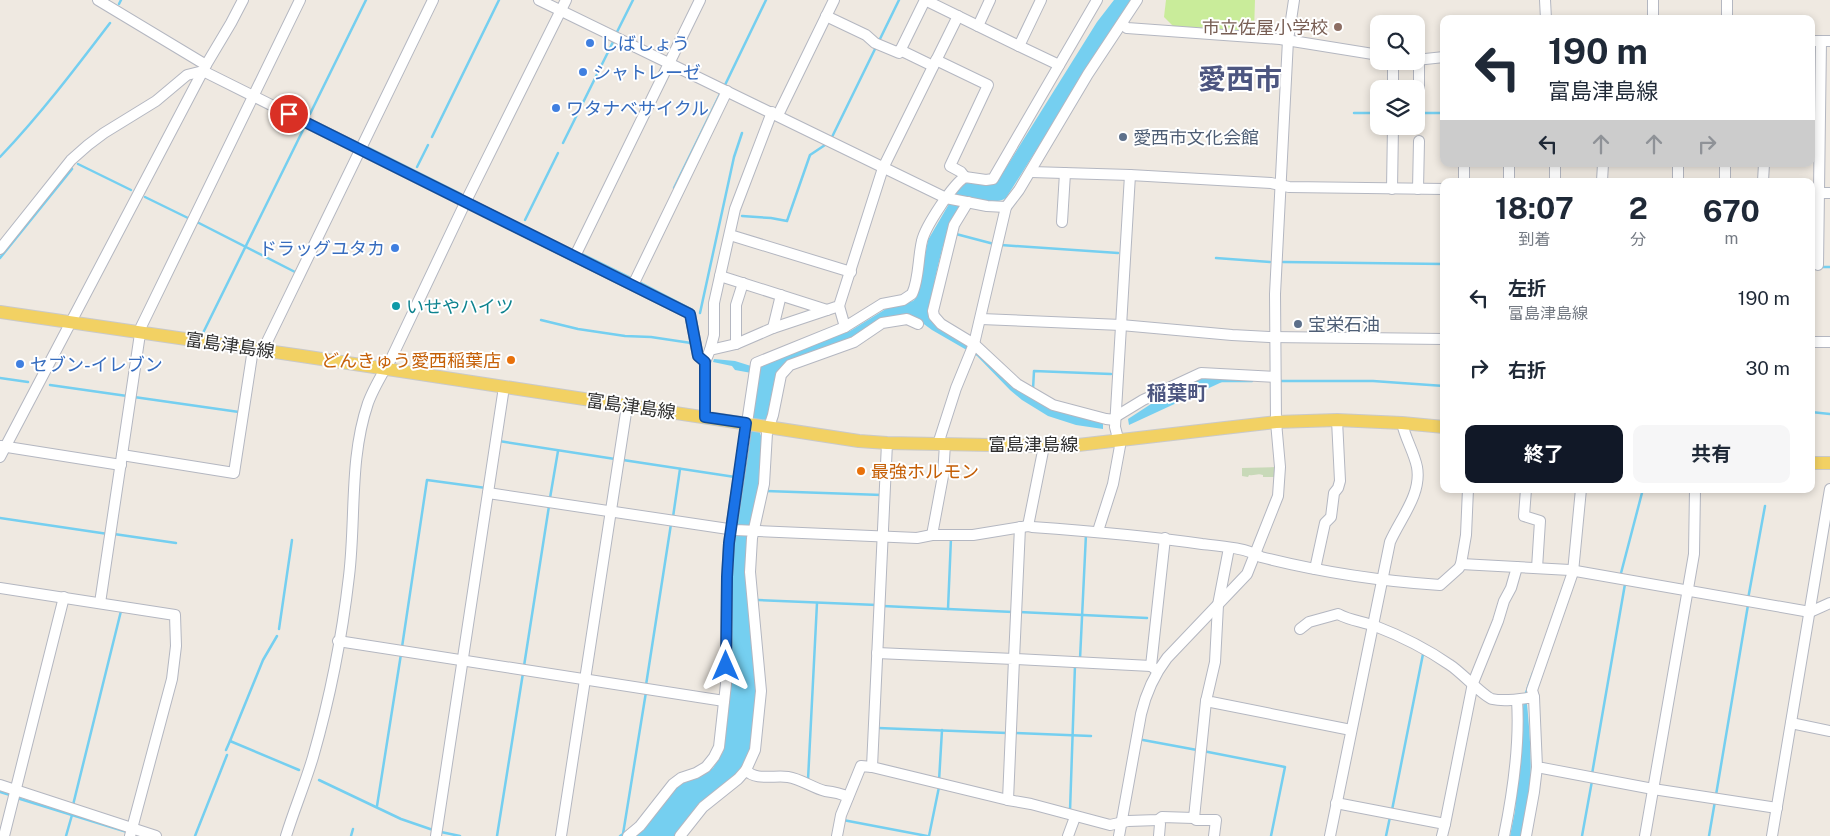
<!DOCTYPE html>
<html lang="ja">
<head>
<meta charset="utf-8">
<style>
	:root { --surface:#fff; --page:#f6f6f7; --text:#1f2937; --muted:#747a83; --accent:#111827 }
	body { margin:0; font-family:"Public Sans","Noto Sans JP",sans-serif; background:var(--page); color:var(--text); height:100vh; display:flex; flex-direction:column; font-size:19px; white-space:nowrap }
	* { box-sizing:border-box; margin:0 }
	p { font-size:16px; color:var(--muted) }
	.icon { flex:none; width:28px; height:28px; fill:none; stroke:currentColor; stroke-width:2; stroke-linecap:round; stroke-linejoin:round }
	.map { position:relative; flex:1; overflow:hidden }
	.panel { position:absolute; left:1440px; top:178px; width:375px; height:315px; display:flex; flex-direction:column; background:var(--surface); border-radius:10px; box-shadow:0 2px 8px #0003 }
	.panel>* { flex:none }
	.banner { position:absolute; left:1440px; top:15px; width:375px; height:152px; border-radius:10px; box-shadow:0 2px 8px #0003; background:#fff; color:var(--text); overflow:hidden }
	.fabs { position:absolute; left:1370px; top:15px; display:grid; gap:10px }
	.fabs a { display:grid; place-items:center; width:55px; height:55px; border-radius:10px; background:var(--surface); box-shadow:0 2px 8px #0003; font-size:25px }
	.pin { position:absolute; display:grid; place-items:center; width:42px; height:42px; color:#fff; margin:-21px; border:2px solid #fff; border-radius:50%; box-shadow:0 1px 5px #0007 }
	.me { position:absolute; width:55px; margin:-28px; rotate:0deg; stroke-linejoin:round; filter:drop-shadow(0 0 4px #0008) }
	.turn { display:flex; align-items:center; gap:18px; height:105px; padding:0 25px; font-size:22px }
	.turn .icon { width:65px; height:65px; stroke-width:2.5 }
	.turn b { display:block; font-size:35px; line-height:42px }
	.lanes { display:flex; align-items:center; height:48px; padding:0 25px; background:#0003; justify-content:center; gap:25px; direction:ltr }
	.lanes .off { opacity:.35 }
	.eta { display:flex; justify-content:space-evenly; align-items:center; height:85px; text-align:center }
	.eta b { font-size:30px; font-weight:700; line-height:35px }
	.button { display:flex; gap:10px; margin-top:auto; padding:10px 25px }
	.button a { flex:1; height:58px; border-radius:10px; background:var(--accent); color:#fff; font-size:20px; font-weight:700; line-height:58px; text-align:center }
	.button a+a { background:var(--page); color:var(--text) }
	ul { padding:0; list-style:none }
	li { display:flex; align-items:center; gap:15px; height:70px; padding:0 25px }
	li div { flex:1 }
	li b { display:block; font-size:19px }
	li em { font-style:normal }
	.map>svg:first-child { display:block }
</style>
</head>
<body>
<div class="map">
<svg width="1830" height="836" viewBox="0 0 1830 836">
	<rect width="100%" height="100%" fill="#efe9e1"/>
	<path fill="#c8d9b8" d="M1277,467V477H1263V475C1257,473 1255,476 1249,475L1248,477L1242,476V468Z"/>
	<path fill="#c9ec9a" d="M1166,0H1255L1254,31L1173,26L1164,17Z"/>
	<g fill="#75cff0">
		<path d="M1114,0H1131L1006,198C989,208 974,193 966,199C947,211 931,293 929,317L936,325L968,345L1048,408L1103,421V429L1076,425L1048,416L1022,400L1010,390L977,356L932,330L913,316L907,314L881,319L849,339L792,360L760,433L762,439L758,493L750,525L748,546L757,695L751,751L746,762L735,779L676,836H635L644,829L676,786L713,768L723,752L729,703L731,557L759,378L757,374L735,370L732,366L713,362L714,359L735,361L751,366L766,361L850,331L889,307L913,301L917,297L928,240L956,192L966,183L972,181L988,185L997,182L1097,22Z"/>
		<path d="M1223,377L1222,382L1129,425L1128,419L1174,389L1203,378Z"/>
		<path d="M1524,695H1526C1531,741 1535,791 1522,836H1510L1515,811Z"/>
	</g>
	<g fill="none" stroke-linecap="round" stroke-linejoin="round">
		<g stroke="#75cff0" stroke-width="2.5">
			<path d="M119,4L121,0"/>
			<path d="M617,32L633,0"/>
			<path d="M879,41L899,0"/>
			<path d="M725,85L766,0"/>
			<path d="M1354,113H1379"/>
			<path d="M1425,113H1444"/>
			<path d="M310,114L366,0"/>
			<path d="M432,137L499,0"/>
			<path d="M832,137L876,47"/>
			<path d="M563,143L614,40"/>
			<path d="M367,147L461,194"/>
			<path d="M0,157C40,115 75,69 110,23"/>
			<path d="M78,164L131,190"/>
			<path d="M417,167L428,145"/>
			<path d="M674,188L720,94"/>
			<path d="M145,197L190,219"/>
			<path d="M742,216L771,218L787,221L810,155L825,145"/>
			<path d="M525,220L558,153"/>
			<path d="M195,221L297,273"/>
			<path d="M956,234L994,244"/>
			<path d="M1001,245L1118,253"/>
			<path d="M582,254L631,278"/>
			<path d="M0,258L72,169L71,168"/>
			<path d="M1216,258L1270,262"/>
			<path d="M1283,262L1444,264"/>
			<path d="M1811,267H1830"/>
			<path d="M639,282L691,309L694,312"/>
			<path d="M700,313L734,157L742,133"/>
			<path d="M541,320L578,329L625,336L651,337L691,343"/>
			<path d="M202,335L305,126"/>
			<path d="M0,378L28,382"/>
			<path d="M1220,381H1252"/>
			<path d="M1278,381H1373L1444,386"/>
			<path d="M50,385L127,396"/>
			<path d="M1033,389L1034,371L1111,374"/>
			<path d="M134,397L239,412"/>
			<path d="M1811,412L1830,414"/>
			<path d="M499,441L615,459"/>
			<path d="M623,460L735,477"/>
			<path d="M766,491L882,495"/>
			<path d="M550,498L558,451"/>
			<path d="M673,517L680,469"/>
			<path d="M0,518L108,534"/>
			<path d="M114,534L176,543"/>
			<path d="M1620,577L1643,489"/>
			<path d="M1748,599L1765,506"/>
			<path d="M758,600L877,605"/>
			<path d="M883,606L1013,612"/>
			<path d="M948,609L951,538"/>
			<path d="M1019,612L1147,618"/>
			<path d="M279,629L292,540"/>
			<path d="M402,647L427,480L486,488V487"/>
			<path d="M1080,659L1086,534"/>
			<path d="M524,666L549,506"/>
			<path d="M646,685L671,524"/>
			<path d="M1525,696L1533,673"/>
			<path d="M878,728L1007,733"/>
			<path d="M1013,733L1091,736"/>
			<path d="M1143,740L1197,750"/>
			<path d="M230,741L263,660L277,636"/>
			<path d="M226,750L230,741L299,770"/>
			<path d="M1203,751L1285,767L1271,836"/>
			<path d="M1592,774L1625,584"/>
			<path d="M319,780L401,819L433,830"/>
			<path d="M808,780L817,603"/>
			<path d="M939,781L942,730"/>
			<path d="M0,792L10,795"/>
			<path d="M1716,795L1748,605"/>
			<path d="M17,798L127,832"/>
			<path d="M73,805L121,611"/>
			<path d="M377,806L401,654"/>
			<path d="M1392,810L1423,654"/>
			<path d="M1070,811L1075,665"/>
			<path d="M843,820L927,836"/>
			<path d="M441,832L460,836"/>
			<path d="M66,836L72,815"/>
			<path d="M195,836L227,755"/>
			<path d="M351,836L353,829"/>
			<path d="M497,836L523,673"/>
			<path d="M620,836L623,834L646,692"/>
			<path d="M929,836L939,787"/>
			<path d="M1386,836L1390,817"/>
			<path d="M1582,836L1592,781"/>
			<path d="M1709,836L1715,801"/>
		</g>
		<g stroke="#b4b7c1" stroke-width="12">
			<g id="minor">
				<path d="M98,0L206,65"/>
				<path d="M539,0L946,198L987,206L1006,207"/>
				<path d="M925,0L1019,46L1041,0"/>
				<path d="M1545,0L1546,19"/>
				<path d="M826,16L866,35L875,43L899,53L925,0"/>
				<path d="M1653,19V0"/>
				<path d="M1727,19V0"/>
				<path d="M1122,24L1127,28L1280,39L1379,55"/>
				<path d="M978,26L990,0"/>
				<path d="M1811,41H1830"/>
				<path d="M1019,46L1059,65"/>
				<path d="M900,50L933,66"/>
				<path d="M936,60L988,85L950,166L961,172L965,177"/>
				<path d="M1416,60L1444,57"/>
				<path d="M1393,89V61"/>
				<path d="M1419,114V60"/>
				<path d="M778,115L834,0"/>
				<path d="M1031,172L1130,175L1271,183L1289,187L1444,189"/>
				<path d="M1464,181V164"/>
				<path d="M1509,181V164"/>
				<path d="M1555,181V164"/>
				<path d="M1602,181L1603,164"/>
				<path d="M1678,181V164"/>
				<path d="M1725,181V164"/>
				<path d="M1763,181L1764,164"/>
				<path d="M1392,189L1393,126"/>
				<path d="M1418,189L1419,141"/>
				<path d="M1811,193H1830"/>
				<path d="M968,202L954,225L933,311L934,316L941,324L974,344L1017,384L1053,405L1106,419L1115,420"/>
				<path d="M1062,222L1065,173"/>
				<path d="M730,235L851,272"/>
				<path d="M0,249L71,160L88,145L104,133L156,101L187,75L203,71L690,314L698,356L705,362"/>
				<path d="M575,256L700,0"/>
				<path d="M1818,265L1821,41"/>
				<path d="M720,276L827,310"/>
				<path d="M633,285L727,91"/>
				<path d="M839,306L845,327L882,304L903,300L912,294C919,280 918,257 922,241C925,227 953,184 965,177L986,180L993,179L1097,0"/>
				<path d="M981,319L1121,325L1232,335L1269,337L1444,339"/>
				<path d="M773,328L781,295"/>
				<path d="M1811,342H1830"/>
				<path d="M736,344V305L743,283"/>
				<path d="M263,350L433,0"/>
				<path d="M710,350L714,335V303L735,209L772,112"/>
				<path d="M705,417V362L710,350L736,344L773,328L839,306L883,168L958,16"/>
				<path d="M1115,417L1143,400L1201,373L1275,377"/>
				<path d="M887,443L872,767L1008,800L1031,804L1110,825L1128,821L1158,820L1162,817L1194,818L1206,701"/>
				<path d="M938,444L956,388L974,344L1006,207L1019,190L1088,74L1137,0"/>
				<path d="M1,446L121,465"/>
				<path d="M122,455L234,473L253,349"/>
				<path d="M0,457L206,65L231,23L243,0"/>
				<path d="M1526,489L1524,516L1540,521L1537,568"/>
				<path d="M488,493L735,530L917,538L932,535H973L1028,526L1032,527C1089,531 1146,536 1202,544C1220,546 1247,548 1261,557C1320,572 1380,581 1440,585L1459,568L1461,564L1570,570L1810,612L1830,603"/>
				<path d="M1028,526L1044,446"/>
				<path d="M1020,527L1014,659L1151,666"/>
				<path d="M1098,531L1113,484L1120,446L1115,427L1130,175"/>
				<path d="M932,535L943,476L945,444"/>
				<path d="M1229,548L1218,605L1215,662L1206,701L1351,730"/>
				<path d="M1461,564L1466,535L1468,489"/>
				<path d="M1315,569L1325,523L1331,517L1334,493L1338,488L1340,481L1337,420"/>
				<path d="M0,588L175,615L176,646L172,679L130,836"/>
				<path d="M100,603L141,327L300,0"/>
				<path d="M1300,629L1309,622L1338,614C1351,621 1362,621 1375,626C1401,636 1427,649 1450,665C1460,671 1484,697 1492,699C1505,702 1521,699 1534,697L1537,767L1653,789L1777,808"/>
				<path d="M338,641L724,701"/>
				<path d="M877,653L1014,659L1008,800"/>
				<path d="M1155,669L1151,666L1165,538"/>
				<path d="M1534,697L1532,690L1573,572L1581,489"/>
				<path d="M1791,723L1830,731"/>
				<path d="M746,770L755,750L761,691L750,572L752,538L764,484L767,433L773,415L781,375L790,365L854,342L882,323L907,319L918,324"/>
				<path d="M0,785L156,836"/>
				<path d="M1336,803L1445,824L1442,836"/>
				<path d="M1194,818L1196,820H1216L1214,836"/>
				<path d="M1158,820L1160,824L1159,836"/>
				<path d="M1445,824L1473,683L1498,621L1504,601L1511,588L1517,567"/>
				<path d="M4,836L64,597"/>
				<path d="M286,836C294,810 305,784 313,757C330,698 342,637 349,576C356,518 349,459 368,403C374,387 382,374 391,359L466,201L566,0"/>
				<path d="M436,836L504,387"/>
				<path d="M561,836L627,406"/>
				<path d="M628,836L640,826L673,784L681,778L696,773L706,767L714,757L719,747L726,684L727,577L729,543L756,363L845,327"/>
				<path d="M680,836L703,807L738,779L746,770C755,781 775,775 788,777C801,779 813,788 825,791C834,792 840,793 848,797"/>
				<path d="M837,836L841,815L861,766L872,767"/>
				<path d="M1068,836L1075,817"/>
				<path d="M1119,836L1141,714C1146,693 1154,675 1167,658L1247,574L1278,496L1280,467L1276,422L1275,294L1288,40L1294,0"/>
				<path d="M1330,836L1390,542C1400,519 1422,494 1417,467C1414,452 1405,438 1402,423"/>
				<path d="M1504,836C1513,792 1520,745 1517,700"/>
				<path d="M1526,836L1534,792L1537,767"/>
				<path d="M1645,836L1694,554L1695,489"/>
				<path d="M1772,836L1830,489"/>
			</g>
		</g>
		<g stroke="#c9c9c9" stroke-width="14">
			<g id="major">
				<path d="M0,312L302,356L859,441L887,443L1044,446L1078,445L1276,422L1337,420L1402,423L1444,427"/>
				<path d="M1811,463H1830"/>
			</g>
		</g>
		<use href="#minor" stroke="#fff" stroke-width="10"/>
		<use href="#major" stroke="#f2d163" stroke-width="12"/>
	</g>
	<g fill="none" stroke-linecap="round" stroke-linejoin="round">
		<g stroke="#114b97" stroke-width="12">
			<path id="route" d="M289,114L690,314L698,356L705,362V417L746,423L729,543L727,577L726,666"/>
		</g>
		<use href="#route" stroke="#1a73e8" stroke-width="9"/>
	</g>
	<circle fill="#8d6e63" stroke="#fff" stroke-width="2" cx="1338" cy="27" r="5"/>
	<g fill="#3f7fe0" stroke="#fff" stroke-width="2">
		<circle cx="590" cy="43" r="5"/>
		<circle cx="583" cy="72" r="5"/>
		<circle cx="556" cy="108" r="5"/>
		<circle cx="395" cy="248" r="5"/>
		<circle cx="20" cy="364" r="5"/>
	</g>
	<g fill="#5c6f8a" stroke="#fff" stroke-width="2">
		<circle cx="1123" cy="137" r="5"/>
		<circle cx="1298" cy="324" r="5"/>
	</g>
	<circle fill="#0f9aa8" stroke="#fff" stroke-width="2" cx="396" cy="306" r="5"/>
	<g fill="#e8710a" stroke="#fff" stroke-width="2">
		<circle cx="511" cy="360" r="5"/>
		<circle cx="861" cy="471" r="5"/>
	</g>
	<g text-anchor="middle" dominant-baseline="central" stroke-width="4" stroke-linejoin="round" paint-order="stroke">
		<g font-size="18" fill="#785e54" stroke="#fff" text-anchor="end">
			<text x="1328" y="27">市立佐屋小学校</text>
		</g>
		<g font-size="18" fill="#366cbe" stroke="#fff" text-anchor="start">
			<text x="600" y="43">しばしょう</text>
			<text x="593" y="72">シャトレーゼ</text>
			<text x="566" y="108">ワタナベサイクル</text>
			<text x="385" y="248" text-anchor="end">ドラッグユタカ</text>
			<text x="30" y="364">セブン-イレブン</text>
		</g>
		<g font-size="18" fill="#4e5e75" stroke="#fff" text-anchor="start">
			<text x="1133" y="137">愛西市文化会館</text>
			<text x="1308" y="324">宝栄石油</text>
		</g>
		<g font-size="18" fill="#0d838f" stroke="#fff" text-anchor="start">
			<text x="406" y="306">いせやハイツ</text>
		</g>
		<g font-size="18" fill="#2e2e2e" stroke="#fff">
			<text transform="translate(230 345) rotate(8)">富島津島線</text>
			<text transform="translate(631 406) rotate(8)">富島津島線</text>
			<text x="1033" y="444">富島津島線</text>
		</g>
		<g font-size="18" fill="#c56008" stroke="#fff" text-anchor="end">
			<text x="501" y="360">どんきゅう愛西稲葉店</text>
			<text x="871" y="471" text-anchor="start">最強ホルモン</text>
		</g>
		<g font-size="20" font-weight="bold" fill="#4d5680" stroke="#fff">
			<text x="1177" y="393">稲葉町</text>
		</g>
		<g font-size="28" font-weight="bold" fill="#4d5680" stroke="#fff">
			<text x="1240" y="78">愛西市</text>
		</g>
	</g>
</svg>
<div class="fabs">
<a><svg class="icon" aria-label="search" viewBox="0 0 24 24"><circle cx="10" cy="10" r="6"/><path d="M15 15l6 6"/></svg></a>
<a><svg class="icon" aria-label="layers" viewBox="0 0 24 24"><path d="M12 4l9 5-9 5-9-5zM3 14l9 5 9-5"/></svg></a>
</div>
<div class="pin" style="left:289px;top:114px;background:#d93025"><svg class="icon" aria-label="arrive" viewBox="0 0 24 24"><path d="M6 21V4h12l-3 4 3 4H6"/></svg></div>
<svg class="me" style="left:726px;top:666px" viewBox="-20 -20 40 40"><path d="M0-17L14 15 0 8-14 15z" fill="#1a73e8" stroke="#fff" stroke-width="4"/></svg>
<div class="banner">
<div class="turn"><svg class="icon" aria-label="left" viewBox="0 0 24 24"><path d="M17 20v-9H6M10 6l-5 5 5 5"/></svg><div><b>190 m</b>富島津島線</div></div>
<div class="lanes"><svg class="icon" aria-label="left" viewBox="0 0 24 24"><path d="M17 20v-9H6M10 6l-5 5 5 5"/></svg><svg class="icon off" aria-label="ahead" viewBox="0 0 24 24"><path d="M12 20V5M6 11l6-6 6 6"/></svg><svg class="icon off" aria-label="ahead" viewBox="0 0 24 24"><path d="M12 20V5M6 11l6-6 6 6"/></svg><svg class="icon off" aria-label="right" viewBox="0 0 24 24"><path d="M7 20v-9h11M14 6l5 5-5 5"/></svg></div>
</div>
<section class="panel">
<div class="eta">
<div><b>18:07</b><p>到着</p></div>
<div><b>2</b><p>分</p></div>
<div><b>670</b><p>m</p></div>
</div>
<ul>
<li><svg class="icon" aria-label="left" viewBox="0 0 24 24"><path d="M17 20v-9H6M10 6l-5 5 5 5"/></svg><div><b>左折</b><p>富島津島線</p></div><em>190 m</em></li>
<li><svg class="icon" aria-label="right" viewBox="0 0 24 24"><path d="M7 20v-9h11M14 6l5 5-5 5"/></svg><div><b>右折</b></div><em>30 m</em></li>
</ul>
<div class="button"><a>終了</a><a>共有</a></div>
</section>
</div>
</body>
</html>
